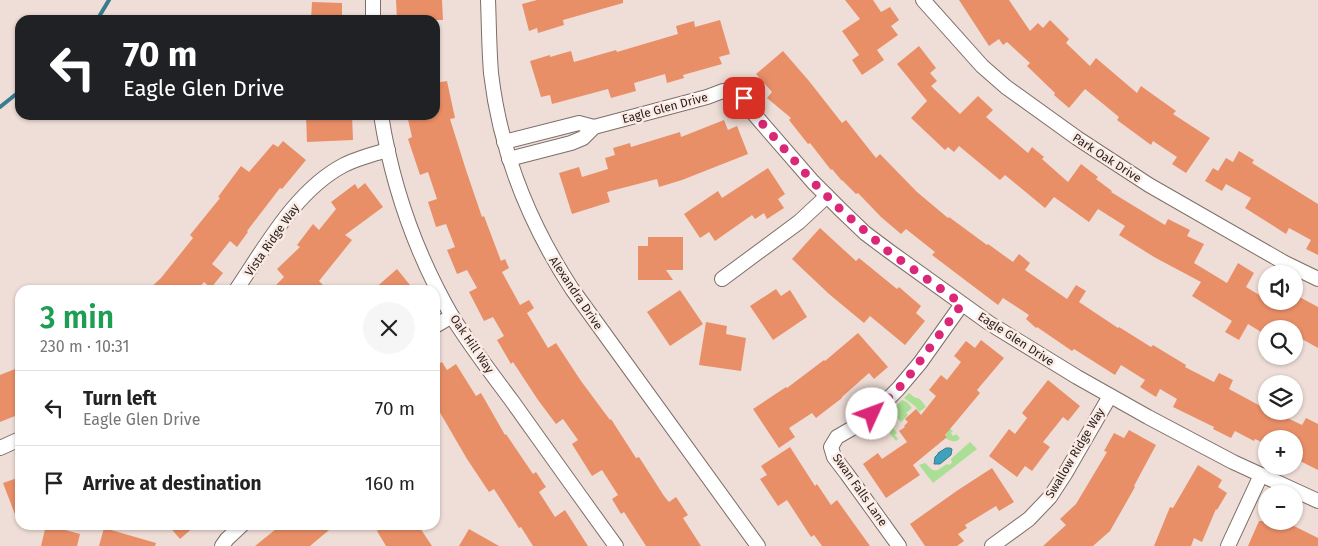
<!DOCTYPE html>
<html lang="en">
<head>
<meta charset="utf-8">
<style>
	:root { --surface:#fff; --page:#f6f6f6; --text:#222; --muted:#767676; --line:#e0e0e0 }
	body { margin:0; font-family:"Fira Sans",sans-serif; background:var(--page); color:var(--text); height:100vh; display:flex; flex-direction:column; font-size:19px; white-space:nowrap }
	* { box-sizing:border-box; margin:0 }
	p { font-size:16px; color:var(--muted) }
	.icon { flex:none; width:28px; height:28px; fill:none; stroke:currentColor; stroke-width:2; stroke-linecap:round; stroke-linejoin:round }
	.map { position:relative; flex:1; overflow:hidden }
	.panel { position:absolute; left:15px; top:285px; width:425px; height:245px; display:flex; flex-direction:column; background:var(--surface); border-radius:15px; box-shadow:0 1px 4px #0004 }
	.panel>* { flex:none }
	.guide { position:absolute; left:15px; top:15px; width:425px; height:105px; border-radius:15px; box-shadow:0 1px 4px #0004; background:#202124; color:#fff; overflow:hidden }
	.tools { position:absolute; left:1258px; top:265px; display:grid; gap:10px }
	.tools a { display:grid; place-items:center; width:45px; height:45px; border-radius:50%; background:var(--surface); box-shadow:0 1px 4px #0004; font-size:25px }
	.pin { position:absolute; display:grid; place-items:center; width:42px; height:42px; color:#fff; margin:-21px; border-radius:10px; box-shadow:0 2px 8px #0006 }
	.me { position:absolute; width:55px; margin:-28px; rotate:47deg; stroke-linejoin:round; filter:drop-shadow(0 0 4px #0008) }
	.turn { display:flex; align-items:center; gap:18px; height:105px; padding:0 25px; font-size:22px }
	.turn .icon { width:65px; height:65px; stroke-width:2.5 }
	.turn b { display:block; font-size:35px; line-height:42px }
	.round { display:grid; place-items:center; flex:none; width:52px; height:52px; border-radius:26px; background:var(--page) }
	.head { display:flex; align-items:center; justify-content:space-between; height:85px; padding:0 25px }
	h1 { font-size:30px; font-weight:600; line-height:38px; color:#1e9e55 }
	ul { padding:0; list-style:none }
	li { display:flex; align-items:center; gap:15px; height:75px; padding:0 25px; border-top:1px solid var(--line) }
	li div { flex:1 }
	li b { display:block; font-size:19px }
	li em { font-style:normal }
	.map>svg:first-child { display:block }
</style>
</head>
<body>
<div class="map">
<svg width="1318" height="546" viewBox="0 0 1318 546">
	<rect width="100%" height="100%" fill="#efded7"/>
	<g fill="#aadf95">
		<path d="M909,393L914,397L920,399L926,407L919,412L915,406L904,398Z"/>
		<path d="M902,400L907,402L912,408L906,413L908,415L901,422L891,411Z"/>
		<path d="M884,417L897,433L895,435L898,439L896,441L887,430L885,431L878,422Z"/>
		<path d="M947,427L953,431L951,433L953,436L956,434L960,438C955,444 953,441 946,439L947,437L946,436Z"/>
		<path d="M970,442L977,449L933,483L919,465L925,463C927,464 928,466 930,468C936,474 941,467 947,464L949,465L952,463L951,459Z"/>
	</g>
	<path fill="#3fa2bc" stroke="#387c8d" d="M946,448H950L952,449L951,455L940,464H934L935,457L938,454V453Z"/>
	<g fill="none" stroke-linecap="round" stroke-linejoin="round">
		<g stroke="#387c8d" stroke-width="4">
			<path d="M97,20L109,0"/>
			<path d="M0,107L20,91"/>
		</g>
	</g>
	<g fill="#e98f68">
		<path d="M396,0H442L443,20H397Z"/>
		<path d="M537,0H623V3L563,20L564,25L538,33L537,28L529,31L522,4Z"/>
		<path d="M845,0H873L881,12L890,7L899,20L891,26L898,35L877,50L884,60L862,75L852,60L859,55L842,31L860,19Z"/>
		<path d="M959,0H1009L1030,31L1038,23L1043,28L1050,20L1069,39L1066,43L1090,66L1096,58L1137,93L1141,86L1176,111L1173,114L1210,138L1186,173L1172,164L1177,157L1153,141L1151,145L1117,120L1119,117L1085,89L1069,108L1054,95L1055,93L1027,66L1030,63L1007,42L1003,45L999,39L989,46Z"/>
		<path d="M312,2L342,3V20H311Z"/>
		<path d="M720,20L730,54L719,57L722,64L683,75L684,78L667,83L665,74L634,83L636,91L611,98L608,89L552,104L550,95L541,97L530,61L550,55V57L571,51L574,62L616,50L617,52L678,34L676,26L694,21L695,27Z"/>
		<path d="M919,46L936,68L930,73L937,81L931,86L960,114L978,96L993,110L986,117L1028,153L1032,147L1044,157L1042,159L1068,182L1081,164L1098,177L1096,179L1112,191L1111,192L1165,225L1168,219L1190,230L1187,236L1204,244L1194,263L1227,283L1238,263L1254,273L1246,287L1266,299V301H1294V294L1318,307V348L1302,339L1294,355V329H1266V335L1248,324L1239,340L1225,332L1232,321L1192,296L1201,282L1154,257L1119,235L1125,226L1098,209L1089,222L1054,197L1045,208L1005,175L1000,180L959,146L954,152L948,147L945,150L911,118L927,101L897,64Z"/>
		<path d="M783,51L809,81L842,123L846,120L876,158L880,154L917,192L948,218L949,217L987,245L988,244L1013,262L1019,254L1030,263L1025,270L1067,299L1076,285L1086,291L1079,302L1118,328L1119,327L1151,347L1153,345L1186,365L1185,367L1214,382L1219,373L1233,380L1229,389L1266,409V411H1271L1274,413L1275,412L1302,425L1306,418L1318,424V470L1294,458V439H1266V444L1255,439L1254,441L1235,431L1231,438L1213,429L1214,427L1173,407L1177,399L1160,389L1156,397L1140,387L1145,380L1121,365L1115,375L1074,349L1072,351L1037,327L1036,328L1026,319L1029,315L1003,298L998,305L932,255L935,252L906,229L901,234L881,217L858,193L856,194L842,180V181L832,169L831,170L810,143L808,144L789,120L791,118L767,98L772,92L756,74Z"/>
		<path d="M447,81L455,118L450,119L466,170L482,217L484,216L501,261L505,259L509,268L502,272L520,305L529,300L534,308L527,313L548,348L556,343L581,381L610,420L611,419L636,458L639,457L664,496L669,502L676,497L688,515L683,518L701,546H646L624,512L621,514L612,499L618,495L602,470L592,476L572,444L578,440L563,419L556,424L538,400L513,362L511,364L497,340L504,336L493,317L484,321L469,292L477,288L467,270L457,274L447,250L455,247L446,224L436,227L428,202L437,199L428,172L420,175L408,139L412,137L407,115H435V83Z"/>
		<path d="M306,115H352L353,140L307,142Z"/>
		<path d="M724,120L728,130L737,126L748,154L682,180L659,187L657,179L607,192L610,202L572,214L559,173L579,167L582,177L608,169L605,158L615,155L613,148L630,143L631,147L680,132L681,137Z"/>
		<path d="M283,141L306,160L282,189L280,188L247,231L248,232L237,247L230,241L212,264L223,273L211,288L204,282L197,290H148L161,278L193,238L190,235L220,198L218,197L241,166L249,172L273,144L278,147Z"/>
		<path d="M1239,151L1254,160L1252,163L1318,204V255L1306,249L1311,240L1289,228L1286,234L1245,208L1251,198L1226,184L1222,191L1205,181L1213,168L1218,171L1226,158L1233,162Z"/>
		<path d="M768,168L785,194L778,199L784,208L767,219L764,213L755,219L752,215L715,241L709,232L700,238L684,214L718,191L722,198Z"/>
		<path d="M365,183L383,207L345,235L352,240L319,281L328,290H271L284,277L277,269L300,247L297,245L313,224L319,230L336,209L331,202L355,184L358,189Z"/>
		<path d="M820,228L856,261L859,258L897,289L899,287L921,306L916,313L925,321L905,345L870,316L864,323L829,294L792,259Z"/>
		<path d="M648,237H683V270H666L673,280H638V246H648Z"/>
		<path d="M397,269L414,290H373Z"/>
		<path d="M776,289L781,296L790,290L807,317L773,340L750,306Z"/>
		<path d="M680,290L703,324L670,346L647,312Z"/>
		<path d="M706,322L727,326L726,334L746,338L741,371L699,365Z"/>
		<path d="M858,333L888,367L874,379L869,373L842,397V398L816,418L812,413L789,428L795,437L779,448L753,409L786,387L787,388L824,360L825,361Z"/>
		<path d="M981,340L1004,358L977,390L980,393L945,435L947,437L913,465L920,475L886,498L863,464L878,453L882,459L907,442L899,431L905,427L904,426L908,422L905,419L916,409L921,415L936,396L929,390L941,375L947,380L961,362L954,356L966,341L975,348Z"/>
		<path d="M442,362L447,370L456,364L476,396L481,393L505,435L506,434L533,474L536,472L546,487L539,492L555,517L565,510L588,546H533L521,527L519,528L494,489L489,492L467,459L435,404V366Z"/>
		<path d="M20,367V414L0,422V375Z"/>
		<path d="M1048,380L1080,406L1068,421L1063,417L1043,442L1050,447L1032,471L1025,466L1017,477L989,456L1009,429L1015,434L1027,418L1022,413Z"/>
		<path d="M1129,430L1156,445L1134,486L1135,487L1110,531L1093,546H1043L1066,525L1060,519L1076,504L1107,452L1104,451L1114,433L1124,438Z"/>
		<path d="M790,447L815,486L817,484L831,505L837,500L870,546H822L814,535L811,537L787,500L778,506L760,479L767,475L761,466Z"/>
		<path d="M1198,465L1222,480L1218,487L1227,493L1217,510L1216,509L1202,542L1194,538L1191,546H1154L1170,507L1173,508Z"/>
		<path d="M992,468L1014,502L999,511L996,506L965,525L967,528L958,534L964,541L957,546H925L910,524L958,490Z"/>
		<path d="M20,477V525H19L3,483Z"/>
		<path d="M1259,521H1296L1294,526L1318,538V546H1248Z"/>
		<path d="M46,525L80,534L77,546H41Z"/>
		<path d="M168,525H196L180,539Z"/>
		<path d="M281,525H335L310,546H255Z"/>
		<path d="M386,525H418L432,546H386L377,531Z"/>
		<path d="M104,528L156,543L155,546H99Z"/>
		<path d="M469,529L499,546H459Z"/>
	</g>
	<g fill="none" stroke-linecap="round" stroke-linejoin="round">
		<g stroke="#7d6e68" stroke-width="16">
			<g id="minor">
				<path d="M373,0V20"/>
				<path d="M488,0C489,24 489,48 491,73C500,151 529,223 572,289L758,546"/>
				<path d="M923,0L982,66L1006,87L1077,138L1149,185L1285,263L1318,279"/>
				<path d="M381,115C392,185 417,256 453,318C471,347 492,374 512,401C547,450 581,498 616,546"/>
				<path d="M504,142L579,123L594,127"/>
				<path d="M509,159L571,143L583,138L594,127L707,97L723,91H734L744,98L754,114L813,182L841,210L865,233L889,251L989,323L1077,377L1148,417L1233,462L1318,501"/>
				<path d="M722,279L799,222L827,196"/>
				<path d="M236,290C266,246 296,190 344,165C358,158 373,154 388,150"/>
				<path d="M435,326L452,316"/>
				<path d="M0,448L20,439"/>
				<path d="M222,546L227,539L242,525"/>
				<path d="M899,546L847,474L834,457L831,447L837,437L858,425L872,415L898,389L920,363L962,304"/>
				<path d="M992,546L1029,519L1050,497L1065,474L1110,396"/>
				<path d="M1228,546L1261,475"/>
			</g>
		</g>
		<use href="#minor" stroke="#fff" stroke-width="14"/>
	</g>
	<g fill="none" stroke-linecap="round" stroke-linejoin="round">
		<path stroke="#db2777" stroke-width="9" stroke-dasharray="0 16.2" d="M744,98L754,114L813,182L841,210L889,252L962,304L909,376L898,389L872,414"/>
	</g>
	<g text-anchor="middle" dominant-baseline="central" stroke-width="5" stroke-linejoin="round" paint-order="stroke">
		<g font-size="12" fill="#28221f" stroke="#fcebe4">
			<text transform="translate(665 108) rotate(-15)">Eagle Glen Drive</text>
			<text transform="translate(1107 158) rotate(33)">Park Oak Drive</text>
			<text transform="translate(272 240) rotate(-55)">Vista Ridge Way</text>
			<text transform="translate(576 293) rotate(56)">Alexandra Drive</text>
			<text transform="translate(1016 339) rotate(33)">Eagle Glen Drive</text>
			<text transform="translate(472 344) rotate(56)">Oak Hill Way</text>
			<text transform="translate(1075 453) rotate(-59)">Swallow Ridge Way</text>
			<text transform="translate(860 490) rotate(55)">Swan Falls Lane</text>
		</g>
	</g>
</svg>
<div class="tools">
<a><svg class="icon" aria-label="sound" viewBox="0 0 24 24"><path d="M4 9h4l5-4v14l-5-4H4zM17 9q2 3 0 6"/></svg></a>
<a><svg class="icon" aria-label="search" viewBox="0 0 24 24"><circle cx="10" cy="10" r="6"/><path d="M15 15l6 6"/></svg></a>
<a><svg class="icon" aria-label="layers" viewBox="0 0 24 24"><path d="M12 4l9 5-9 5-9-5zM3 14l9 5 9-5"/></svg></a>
<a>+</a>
<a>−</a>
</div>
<div class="pin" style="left:744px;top:98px;background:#d93025"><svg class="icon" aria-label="arrive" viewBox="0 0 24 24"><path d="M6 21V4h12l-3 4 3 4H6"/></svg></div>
<svg class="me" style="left:872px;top:414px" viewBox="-20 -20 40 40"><circle r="19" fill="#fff"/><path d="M0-13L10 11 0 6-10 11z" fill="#db2777"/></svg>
<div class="guide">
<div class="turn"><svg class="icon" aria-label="left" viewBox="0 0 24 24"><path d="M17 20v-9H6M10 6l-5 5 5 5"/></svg><div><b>70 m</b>Eagle Glen Drive</div></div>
</div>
<section class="panel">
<div class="head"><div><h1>3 min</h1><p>230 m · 10:31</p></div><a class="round"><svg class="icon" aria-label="close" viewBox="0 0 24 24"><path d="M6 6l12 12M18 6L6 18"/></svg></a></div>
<ul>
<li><svg class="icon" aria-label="left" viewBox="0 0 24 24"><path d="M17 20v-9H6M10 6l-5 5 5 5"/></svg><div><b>Turn left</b><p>Eagle Glen Drive</p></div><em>70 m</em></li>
<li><svg class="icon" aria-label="arrive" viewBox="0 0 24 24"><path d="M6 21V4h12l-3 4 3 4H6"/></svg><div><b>Arrive at destination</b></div><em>160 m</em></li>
</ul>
</section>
</div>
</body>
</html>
